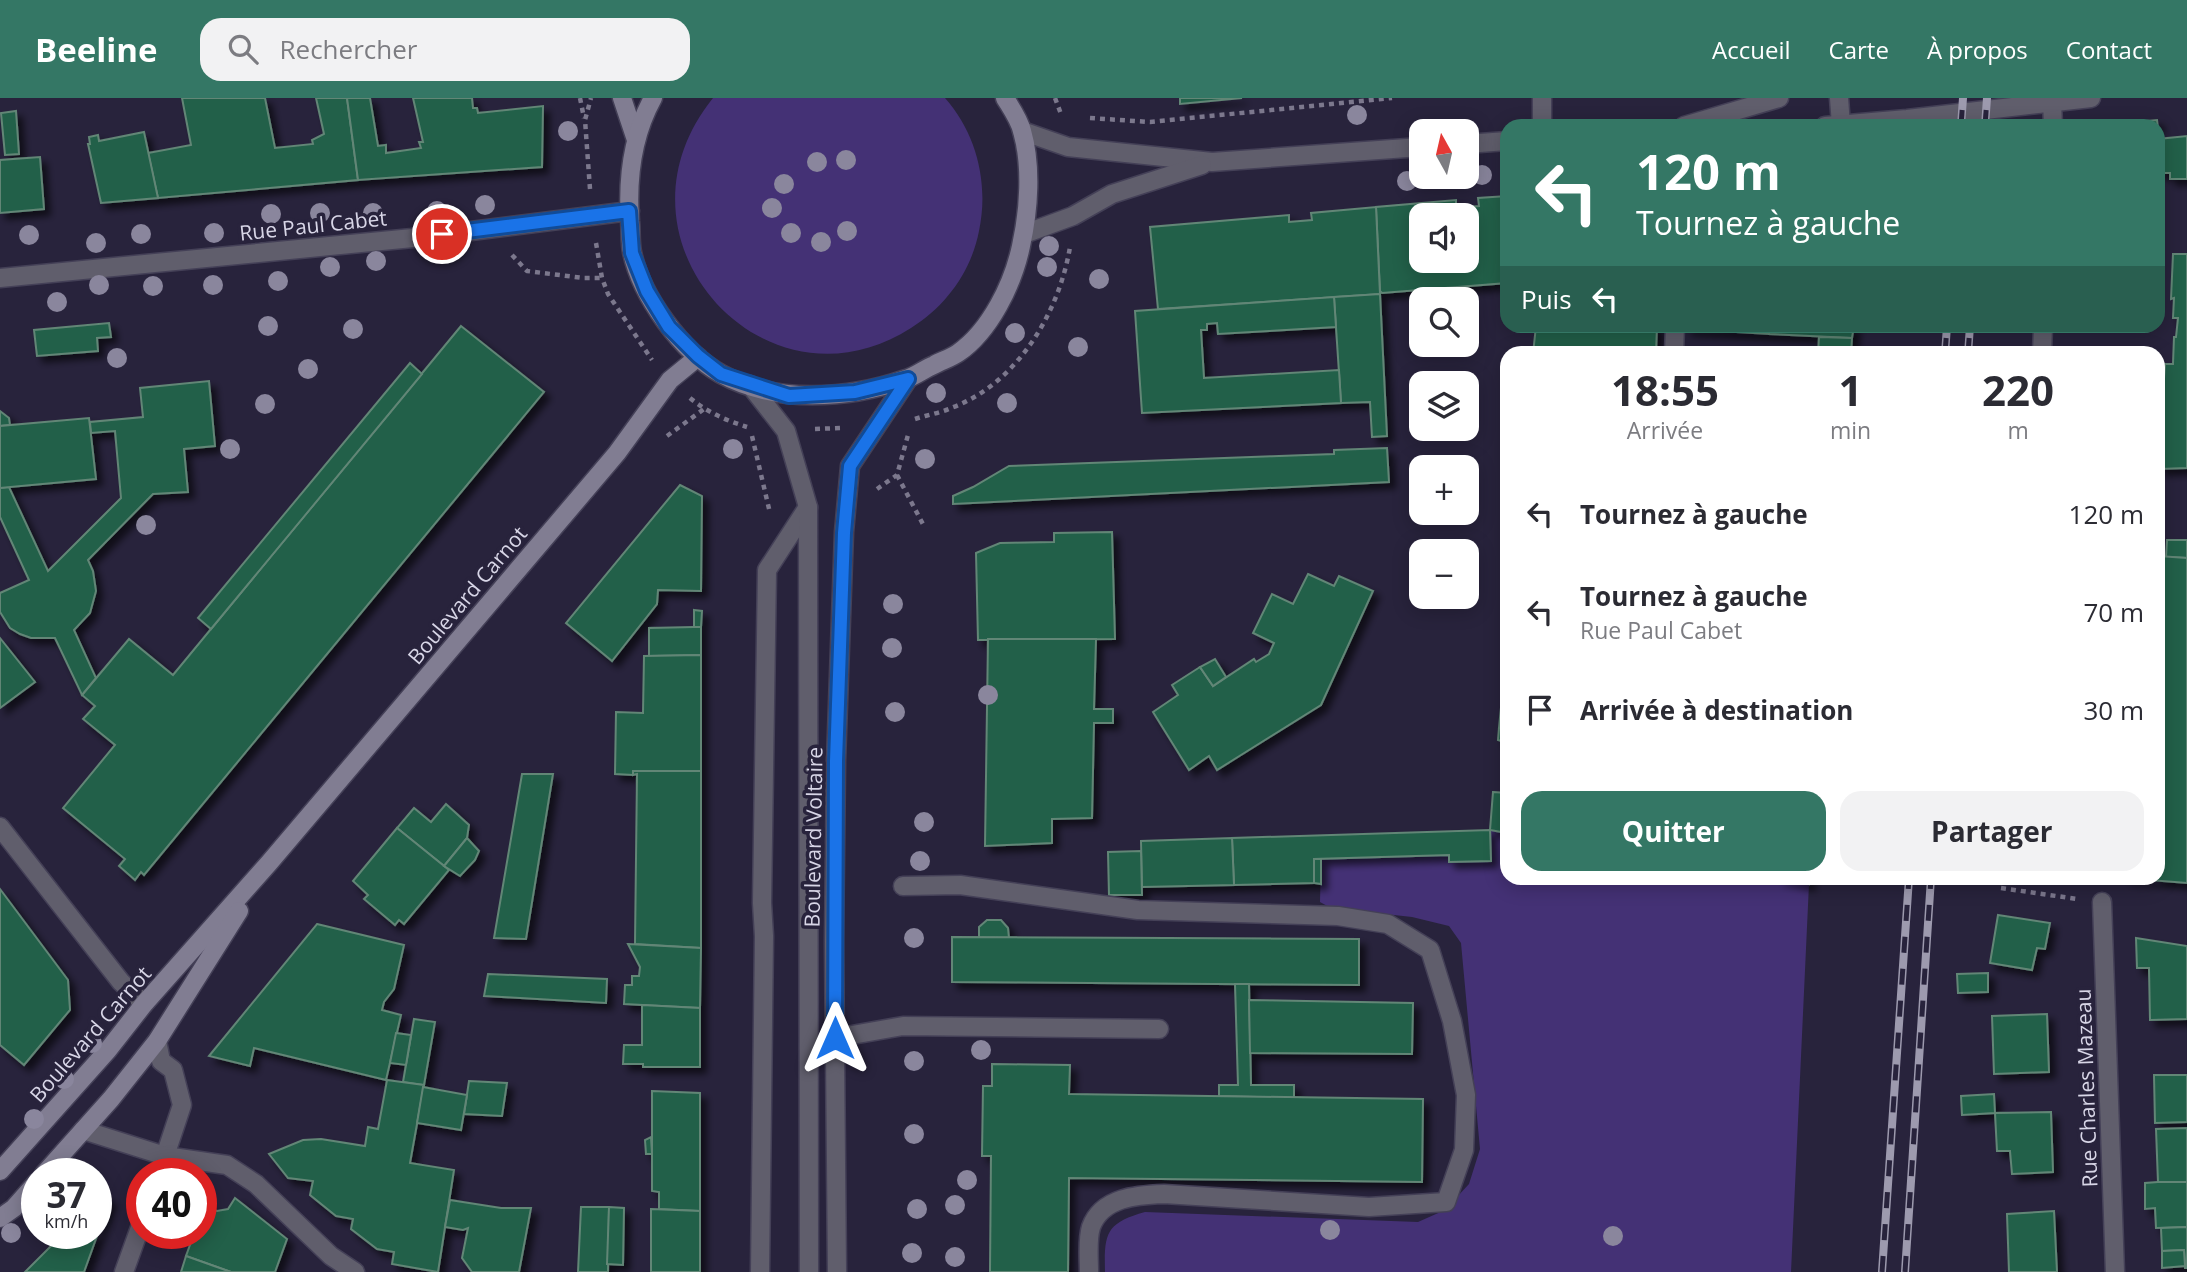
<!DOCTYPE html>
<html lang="fr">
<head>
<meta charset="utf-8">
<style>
	:root { --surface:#fff; --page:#f2f2f3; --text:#2b2b33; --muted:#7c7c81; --accent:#347765 }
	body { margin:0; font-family:"Open Sans",sans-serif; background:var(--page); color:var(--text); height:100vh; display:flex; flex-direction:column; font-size:26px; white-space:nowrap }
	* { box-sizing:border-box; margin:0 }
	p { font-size:23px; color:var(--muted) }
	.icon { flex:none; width:38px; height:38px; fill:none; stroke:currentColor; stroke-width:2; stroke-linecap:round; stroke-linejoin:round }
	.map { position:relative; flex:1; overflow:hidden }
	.panel { position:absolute; left:1500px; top:248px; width:665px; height:539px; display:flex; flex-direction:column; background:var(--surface); border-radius:21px; box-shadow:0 4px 18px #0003 }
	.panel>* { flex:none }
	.banner { position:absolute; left:1500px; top:21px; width:665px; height:214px; border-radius:21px; box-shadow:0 4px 18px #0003; background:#347765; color:#fff; overflow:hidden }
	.needle { width:46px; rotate:352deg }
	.tools { position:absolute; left:1409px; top:21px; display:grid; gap:14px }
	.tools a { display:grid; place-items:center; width:70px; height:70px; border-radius:14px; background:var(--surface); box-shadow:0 4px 18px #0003; font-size:35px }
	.speed { position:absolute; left:21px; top:1060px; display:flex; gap:14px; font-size:35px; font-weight:700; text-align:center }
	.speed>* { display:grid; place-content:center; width:91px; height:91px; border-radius:50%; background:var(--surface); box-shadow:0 4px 18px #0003; line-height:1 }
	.speed small { font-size:18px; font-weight:400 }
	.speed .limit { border:10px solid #d22; background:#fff; color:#111 }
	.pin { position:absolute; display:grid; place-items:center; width:60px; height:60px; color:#fff; margin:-30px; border:4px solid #fff; border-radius:50%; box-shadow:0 2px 7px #0007 }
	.me { position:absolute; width:77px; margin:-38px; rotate:0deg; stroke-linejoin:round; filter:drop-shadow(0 0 5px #0008) }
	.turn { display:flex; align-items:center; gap:24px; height:147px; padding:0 21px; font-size:32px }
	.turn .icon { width:91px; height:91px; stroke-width:2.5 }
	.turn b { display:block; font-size:49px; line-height:60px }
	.then { display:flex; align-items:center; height:66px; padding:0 21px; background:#0003; gap:14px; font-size:26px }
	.eta { display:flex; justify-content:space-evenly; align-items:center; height:119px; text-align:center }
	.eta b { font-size:42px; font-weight:700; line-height:49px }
	.primary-button { display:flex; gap:14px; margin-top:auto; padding:14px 21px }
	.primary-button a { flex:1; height:80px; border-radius:21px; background:var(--accent); color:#fff; font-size:28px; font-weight:700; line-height:80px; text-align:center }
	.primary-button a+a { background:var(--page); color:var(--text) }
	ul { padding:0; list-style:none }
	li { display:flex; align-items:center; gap:21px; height:98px; padding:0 21px }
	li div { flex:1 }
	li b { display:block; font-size:26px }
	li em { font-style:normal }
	header { display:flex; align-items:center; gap:42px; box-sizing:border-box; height:98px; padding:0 35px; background:var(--accent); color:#fff }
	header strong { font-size:33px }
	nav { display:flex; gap:38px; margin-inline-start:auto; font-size:24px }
	.search { width:490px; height:63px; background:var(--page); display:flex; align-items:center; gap:18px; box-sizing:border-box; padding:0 24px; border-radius:21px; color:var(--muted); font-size:26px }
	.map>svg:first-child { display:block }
</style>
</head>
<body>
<header>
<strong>Beeline</strong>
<div class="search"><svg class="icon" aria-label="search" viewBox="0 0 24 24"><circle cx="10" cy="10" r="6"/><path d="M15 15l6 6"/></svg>Rechercher</div>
<nav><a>Accueil</a><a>Carte</a><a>À propos</a><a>Contact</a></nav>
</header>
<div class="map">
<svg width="2187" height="1174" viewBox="0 0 2187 1174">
	<defs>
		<filter id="shadow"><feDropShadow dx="6" dy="6" stdDeviation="3.5" flood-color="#0009"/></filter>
	</defs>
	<rect width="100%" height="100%" fill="#28233c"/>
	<g fill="#443175">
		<path d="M713,0H945C977,36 989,86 979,133C971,174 946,208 911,230C765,324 599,141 713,0Z"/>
		<path d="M1490,732L1507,735V780H1778L1809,786L1791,1174H1105C1104,1135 1106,1125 1145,1114L1418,1124L1445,1112L1469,1086L1480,1051L1461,845L1449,828L1412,819L1331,810L1320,804L1321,761L1449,757L1450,764L1490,763Z"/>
	</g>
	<g fill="#21604a" stroke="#628676" stroke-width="2" fill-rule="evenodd" filter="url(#shadow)">
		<path d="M182,0H265L275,50L313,46L312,42L324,36L316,0H347L358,82L158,100L148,55L191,47Z"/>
		<path d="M347,0H370L378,48L386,47V55L421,50L419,44H423L413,0H472L473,10H477L478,15L543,8L542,69L358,82Z"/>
		<path d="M1180,0H1242L1180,6Z"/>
		<path d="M16,13L19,56L5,57L1,15Z"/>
		<path d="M2157,22L2158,31V28H2135V24Z"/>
		<path d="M144,34L158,100L101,105L88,46H90L89,39L98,37L99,43Z"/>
		<path d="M2187,38V81H2170V75H2158V41Z"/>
		<path d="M40,59L44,111L0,115V62Z"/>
		<path d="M1507,98V185L1382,195L1380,193L1376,109L1456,102V110L1479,108L1478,100ZM1421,117H1466V163H1421Z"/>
		<path d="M1376,109L1380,196L1158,211L1150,129L1289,117V124L1312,122L1311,115Z"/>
		<path d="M2173,156H2187V370L2159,371L2158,295L2163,296L2165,266H2173L2174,239H2176L2178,220H2173L2174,200L2171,201Z"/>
		<path d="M1380,196L1387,338L1372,339L1370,304L1341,305L1334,199Z"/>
		<path d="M1334,199L1336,229L1218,236L1217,225L1207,226V232H1201L1204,280L1339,272L1341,305L1142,315L1135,213Z"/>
		<path d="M109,225L111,239L97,240L98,253L37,258L34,232Z"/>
		<path d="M461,228L544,294L144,777L141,774L135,782L119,768L125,761L63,710L115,647L83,621L95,608L82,597L129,541L173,577Z"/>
		<path d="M1536,228H1657L1656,256H1533Z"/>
		<path d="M1686,228H1769V236L1686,231Z"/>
		<path d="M1769,228H1854L1852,240L1769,236Z"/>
		<path d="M1819,239L1852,240L1851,256H1818Z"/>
		<path d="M410,265L422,276L211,531L198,520Z"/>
		<path d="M209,283L215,348L184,351L188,394L153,396L88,462L93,473L96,493L90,515L74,532L96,580L82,597L55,540H31L20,536L10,530L0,514V495L29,482L0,419V390L9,389L48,473L121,400L115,333L91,335L90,324L143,319L140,290Z"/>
		<path d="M0,313L9,320L10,327L0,328Z"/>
		<path d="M89,320L96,381L0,390V328Z"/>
		<path d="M1387,350L1389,384L953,406V398L973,389L1009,368L1334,356V352Z"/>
		<path d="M680,387L702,398L701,493L658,492L657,506L612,563L566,525Z"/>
		<path d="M1112,434L1115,541L978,542L976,455L1000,445L1054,444V435Z"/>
		<path d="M2167,442H2187V460L2166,459Z"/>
		<path d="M2158,458L2187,460V785L2124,780H2158Z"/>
		<path d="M1308,476L1334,488L1339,478L1373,493L1321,607L1217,672L1209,658L1189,672L1153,614L1178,597L1172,587L1200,569L1213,588L1254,561L1256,564L1269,556L1274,545L1253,535L1272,496L1293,506Z"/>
		<path d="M694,512L702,513L701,529H694Z"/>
		<path d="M1507,522V562H1503Z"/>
		<path d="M694,529H701V557L649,558V530Z"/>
		<path d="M0,540L35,584L0,610Z"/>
		<path d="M988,541H1096L1094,611H1113V625H1094L1092,720L1052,721V745L985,748Z"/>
		<path d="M701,557V673H633V677L615,676L616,614L643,615L644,558Z"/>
		<path d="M1215,561L1226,579L1213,588L1200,569Z"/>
		<path d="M1503,589H1507L1506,630H1499Z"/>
		<path d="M1499,630H1506L1504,644L1498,642Z"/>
		<path d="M633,673H701V850L635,846L637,676L633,677Z"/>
		<path d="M522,676H553L526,841L494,840Z"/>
		<path d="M1493,694L1507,695V735L1490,732Z"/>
		<path d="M446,706L469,727L467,740L444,768L397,730L414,710L431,724Z"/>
		<path d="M397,730L449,772L404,826L399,822L395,827L364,801L368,797L353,783Z"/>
		<path d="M1490,732L1491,763L1449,764V757L1314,761V785L1234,787L1232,740Z"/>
		<path d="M467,740L479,753L475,762L460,778L444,768Z"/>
		<path d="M1232,740L1234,787L1142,789L1141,743Z"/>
		<path d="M1141,753L1142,797H1109L1108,754Z"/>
		<path d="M1314,761H1321V786L1314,785Z"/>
		<path d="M1778,780H1809V786Z"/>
		<path d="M0,791L68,882L70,912L24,967L0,947Z"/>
		<path d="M1998,817L2050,825L2045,851L2037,850L2032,872L1990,865Z"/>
		<path d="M987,822H1001L1008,830L1009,840H979V829Z"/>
		<path d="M317,826L404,847L394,891L384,904L382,912L401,917L386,982L254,950L250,968L209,958Z"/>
		<path d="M952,839L1359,841V887L952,884Z"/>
		<path d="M2136,840L2187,848V921L2150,922L2149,870H2137Z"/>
		<path d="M628,846L701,850L700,910L624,906L625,887H632V878H639L640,869Z"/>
		<path d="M1988,875V894L1958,895L1957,876Z"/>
		<path d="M488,876L607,881L606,905L484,898Z"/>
		<path d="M1235,886H1249L1251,987H1294V1000L1219,998V987H1238Z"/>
		<path d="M1249,902L1413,905L1412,956L1250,955Z"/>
		<path d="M642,907L700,910V969H643V966H623L624,947H642Z"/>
		<path d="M2047,916L2049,974L1994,976L1992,918Z"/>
		<path d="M414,921L435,924L424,987L403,984Z"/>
		<path d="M396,935L411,937L406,967L390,965Z"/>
		<path d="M992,966L1070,967L1069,996L1423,1001L1422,1084L1069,1080L1068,1174H990L991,1058H982L983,988H992Z"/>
		<path d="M2154,977H2187V1024L2155,1025Z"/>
		<path d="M387,982L424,987L410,1065L454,1072L438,1174L392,1166L394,1154L377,1151L351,1131L353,1121L336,1118L310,1097L313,1083L288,1080L269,1056L303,1042L321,1041L365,1048L368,1029L378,1031Z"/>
		<path d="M469,983L507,985L502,1018L464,1016Z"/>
		<path d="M423,989L467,997L461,1032L417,1025Z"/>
		<path d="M652,993L700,995V1113L659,1111V1094L652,1093Z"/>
		<path d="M1994,996L1995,1015L1962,1017L1961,998Z"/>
		<path d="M2051,1014L2053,1074L2012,1076L2010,1053H1997L1995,1015Z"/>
		<path d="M2187,1030V1084H2158L2156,1031Z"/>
		<path d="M651,1039L652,1056H646L645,1042Z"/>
		<path d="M2158,1084H2187V1129L2156,1130L2155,1110L2145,1111V1085Z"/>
		<path d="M98,1094L110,1102L84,1174H25L63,1136H96Z"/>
		<path d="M235,1100L287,1141L275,1174H231L186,1158L194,1136H201V1117L205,1108L217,1113L228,1111Z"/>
		<path d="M450,1102L501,1110H531L519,1174H472L462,1160L468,1130L463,1132L445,1129Z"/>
		<path d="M581,1109H609L608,1174H578Z"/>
		<path d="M609,1109L624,1110L623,1167L607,1166Z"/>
		<path d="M651,1111L700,1113V1174H651Z"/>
		<path d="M2054,1113L2057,1174H2009L2007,1116Z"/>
		<path d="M2187,1129V1170H2185L2184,1152L2162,1153L2161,1130Z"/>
		<path d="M2184,1152L2185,1168L2162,1170V1153Z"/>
		<path d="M186,1158L231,1174H181Z"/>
	</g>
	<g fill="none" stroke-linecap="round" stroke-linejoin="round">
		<g stroke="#444057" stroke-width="21">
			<g id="service">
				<path d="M2052,4L2053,28"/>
				<path d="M2042,256L2043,228"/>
				<path d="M903,788L960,787L1138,812L1338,818L1388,826L1430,852L1452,923L1466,997L1464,1052L1446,1104L1369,1109L1164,1096C1137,1097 1102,1099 1091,1129C1087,1142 1089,1160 1089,1174"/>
				<path d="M835,940L903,928L1159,931"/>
				<path d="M760,1174L764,838L762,805L767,472L808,409"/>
			</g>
		</g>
		<g stroke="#444057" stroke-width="21">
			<g id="minor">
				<path d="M1839,0L1841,27"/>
				<path d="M1542,28V0"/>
				<path d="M1674,256L1675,228"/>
				<path d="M0,729L121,884L144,906"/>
				<path d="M2102,804L2115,1174"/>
				<path d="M157,943L161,963L173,972L182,1007L159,1076"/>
				<path d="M83,1032L165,1058L227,1067L256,1086L331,1158L355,1174"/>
				<path d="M124,1174L142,1124"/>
			</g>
		</g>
		<g stroke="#444057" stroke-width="21">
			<g id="tertiary">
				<path d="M1684,28L1779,0"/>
				<path d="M1825,28L1907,21L2091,0"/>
				<path d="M1022,33L1068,49L1212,64L1421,49"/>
				<path d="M1466,46L1507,43"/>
				<path d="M1024,136L1073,118L1112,96L1202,67"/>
				<path d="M0,180L423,139L630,113"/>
				<path d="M750,287L786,333L808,409L809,1174"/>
				<path d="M837,1174L834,845L836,663L844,434L850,368L908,281"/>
			</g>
		</g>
		<g stroke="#444057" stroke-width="21">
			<g id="secondary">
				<path d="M622,0L636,42"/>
				<path d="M653,0C632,38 627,80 630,123C631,133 630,144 632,154C641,198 682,254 721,276C775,306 849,301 906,281C916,278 924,271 934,267C941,263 951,260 958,255C990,233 1013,186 1021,148C1029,112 1032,68 1022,33C1019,21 1011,10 1005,0"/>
				<path d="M0,1073L108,952L144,906L269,765L617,355L670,282L698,259"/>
				<path d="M44,1076L111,1001L157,943L239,813"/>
				<path d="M0,1120L14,1110L37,1084"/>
			</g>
		</g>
		<g stroke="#7c788d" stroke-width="4.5" stroke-dasharray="5 5" stroke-linecap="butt">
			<path d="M580,0L584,20"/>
			<path d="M1055,0L1061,16"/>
			<path d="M1090,20L1150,24L1392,0"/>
			<path d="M590,91L585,22L591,0"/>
			<path d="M596,145L602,180L608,196L652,262"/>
			<path d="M512,157L527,173L583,180H602"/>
			<path d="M690,300C707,314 725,322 747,329"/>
			<path d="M915,321C927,317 940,315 951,310C1017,286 1059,215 1070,149"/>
			<path d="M815,331L841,330"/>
			<path d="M667,338L704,311"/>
			<path d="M752,338L770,415"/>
			<path d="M897,377L925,430"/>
			<path d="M877,391L897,377L908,337"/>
			<path d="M2001,780V790L2077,801"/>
		</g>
		<use href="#service" stroke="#605e6c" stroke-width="18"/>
		<use href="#minor" stroke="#605e6c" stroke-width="18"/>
		<use href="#tertiary" stroke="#605e6c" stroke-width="18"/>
		<use href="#secondary" stroke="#817d92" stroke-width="18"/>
		<g stroke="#9d9aae" stroke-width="8">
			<g id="rail">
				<path d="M1961,28L1963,0"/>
				<path d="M1985,28L1987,0"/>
				<path d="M1945,256L1947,228"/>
				<path d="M1968,256L1970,228"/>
				<path d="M1882,1174L1909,780"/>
				<path d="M1905,1174L1931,780"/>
			</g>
		</g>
		<use href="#rail" stroke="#28233c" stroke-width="5" stroke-dasharray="16" stroke-linecap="butt"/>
	</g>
	<g fill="#8a869d">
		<circle cx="1357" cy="17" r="10"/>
		<circle cx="568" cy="33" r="10"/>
		<circle cx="846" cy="62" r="10"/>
		<circle cx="817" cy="64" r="10"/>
		<circle cx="1482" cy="77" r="10"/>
		<circle cx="1407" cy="83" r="10"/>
		<circle cx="784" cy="86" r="10"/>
		<circle cx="485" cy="107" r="10"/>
		<circle cx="772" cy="110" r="10"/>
		<circle cx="437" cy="113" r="10"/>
		<circle cx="320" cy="115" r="10"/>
		<circle cx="373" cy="115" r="10"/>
		<circle cx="271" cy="116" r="10"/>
		<circle cx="847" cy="133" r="10"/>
		<circle cx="214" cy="135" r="10"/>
		<circle cx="791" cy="135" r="10"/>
		<circle cx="141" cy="136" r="10"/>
		<circle cx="29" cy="137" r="10"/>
		<circle cx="821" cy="144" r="10"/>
		<circle cx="96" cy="145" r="10"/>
		<circle cx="1049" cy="148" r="10"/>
		<circle cx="435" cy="155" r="10"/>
		<circle cx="376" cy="163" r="10"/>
		<circle cx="330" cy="169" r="10"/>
		<circle cx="1047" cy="169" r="10"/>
		<circle cx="1099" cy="181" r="10"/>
		<circle cx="278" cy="183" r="10"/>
		<circle cx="99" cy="187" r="10"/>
		<circle cx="213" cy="187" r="10"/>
		<circle cx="153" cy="188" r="10"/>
		<circle cx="57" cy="204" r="10"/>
		<circle cx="268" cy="228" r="10"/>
		<circle cx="353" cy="231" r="10"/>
		<circle cx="1015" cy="235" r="10"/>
		<circle cx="1078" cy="249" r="10"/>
		<circle cx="117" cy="260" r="10"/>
		<circle cx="308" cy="271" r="10"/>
		<circle cx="936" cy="295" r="10"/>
		<circle cx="1007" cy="305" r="10"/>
		<circle cx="265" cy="306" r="10"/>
		<circle cx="230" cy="351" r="10"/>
		<circle cx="733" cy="351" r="10"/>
		<circle cx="925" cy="361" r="10"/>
		<circle cx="146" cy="427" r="10"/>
		<circle cx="893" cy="506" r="10"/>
		<circle cx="892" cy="550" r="10"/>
		<circle cx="988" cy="597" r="10"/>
		<circle cx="895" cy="614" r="10"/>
		<circle cx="924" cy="724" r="10"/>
		<circle cx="920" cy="763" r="10"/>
		<circle cx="914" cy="840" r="10"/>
		<circle cx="92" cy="945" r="10"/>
		<circle cx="981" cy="952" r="10"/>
		<circle cx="914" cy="963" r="10"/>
		<circle cx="64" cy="981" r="10"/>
		<circle cx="34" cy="1021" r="10"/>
		<circle cx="914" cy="1036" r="10"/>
		<circle cx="967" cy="1082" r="10"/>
		<circle cx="955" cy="1107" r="10"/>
		<circle cx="917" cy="1111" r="10"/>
		<circle cx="1330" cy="1132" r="10"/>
		<circle cx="11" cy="1135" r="10"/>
		<circle cx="1613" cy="1138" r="10"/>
		<circle cx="912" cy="1155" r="10"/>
		<circle cx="955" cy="1159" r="10"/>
	</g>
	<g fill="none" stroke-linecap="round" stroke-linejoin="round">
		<g stroke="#114b97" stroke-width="18">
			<path id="route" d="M442,136L629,113L632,155L647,193L669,229L698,258L721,276L789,298L855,294L908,281L850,368L844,435L836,663L835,940"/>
		</g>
		<use href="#route" stroke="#1a73e8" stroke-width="12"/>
	</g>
	<g text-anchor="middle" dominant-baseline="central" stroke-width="7" stroke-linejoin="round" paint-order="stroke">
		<g font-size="21" fill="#d8d6e7" stroke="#28233c">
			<text transform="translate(313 127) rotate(-6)">Rue Paul Cabet</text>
			<text transform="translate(467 497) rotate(-50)">Boulevard Carnot</text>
			<text transform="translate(813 739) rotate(-89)">Boulevard Voltaire</text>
			<text transform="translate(90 936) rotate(-49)">Boulevard Carnot</text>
			<text transform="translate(2086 990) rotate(-92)">Rue Charles Mazeau</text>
		</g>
	</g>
</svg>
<div class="tools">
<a><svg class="needle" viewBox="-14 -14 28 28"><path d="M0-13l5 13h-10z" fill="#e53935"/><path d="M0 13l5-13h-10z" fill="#7c7c81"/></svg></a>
<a><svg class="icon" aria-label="sound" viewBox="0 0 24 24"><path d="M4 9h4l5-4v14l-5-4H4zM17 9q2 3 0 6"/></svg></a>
<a><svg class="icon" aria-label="search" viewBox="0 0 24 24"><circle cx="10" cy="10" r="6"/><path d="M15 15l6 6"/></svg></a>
<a><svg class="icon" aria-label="layers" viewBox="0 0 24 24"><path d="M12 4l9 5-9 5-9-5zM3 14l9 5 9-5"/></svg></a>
<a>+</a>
<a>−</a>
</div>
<div class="speed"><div>37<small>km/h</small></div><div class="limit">40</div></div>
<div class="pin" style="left:442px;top:136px;background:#d93025"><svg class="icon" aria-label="arrive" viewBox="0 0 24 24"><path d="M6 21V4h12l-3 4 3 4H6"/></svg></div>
<svg class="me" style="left:835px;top:940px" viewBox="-20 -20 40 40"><path d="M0-17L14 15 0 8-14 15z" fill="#1a73e8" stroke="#fff" stroke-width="4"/></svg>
<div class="banner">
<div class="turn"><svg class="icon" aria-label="left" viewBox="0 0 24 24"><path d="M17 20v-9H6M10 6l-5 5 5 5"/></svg><div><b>120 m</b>Tournez à gauche</div></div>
<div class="then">Puis<svg class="icon" aria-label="left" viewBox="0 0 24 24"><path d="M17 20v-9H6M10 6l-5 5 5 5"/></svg></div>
</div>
<section class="panel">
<div class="eta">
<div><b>18:55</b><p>Arrivée</p></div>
<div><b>1</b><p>min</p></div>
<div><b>220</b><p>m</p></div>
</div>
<ul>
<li><svg class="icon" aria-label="left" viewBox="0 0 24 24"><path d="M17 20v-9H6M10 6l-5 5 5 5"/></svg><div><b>Tournez à gauche</b></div><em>120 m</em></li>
<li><svg class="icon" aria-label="left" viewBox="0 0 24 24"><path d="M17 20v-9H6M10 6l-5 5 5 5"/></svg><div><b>Tournez à gauche</b><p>Rue Paul Cabet</p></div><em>70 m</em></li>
<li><svg class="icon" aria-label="arrive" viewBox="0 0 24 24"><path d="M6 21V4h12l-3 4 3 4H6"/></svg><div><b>Arrivée à destination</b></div><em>30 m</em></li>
</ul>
<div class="primary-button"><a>Quitter</a><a>Partager</a></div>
</section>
</div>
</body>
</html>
